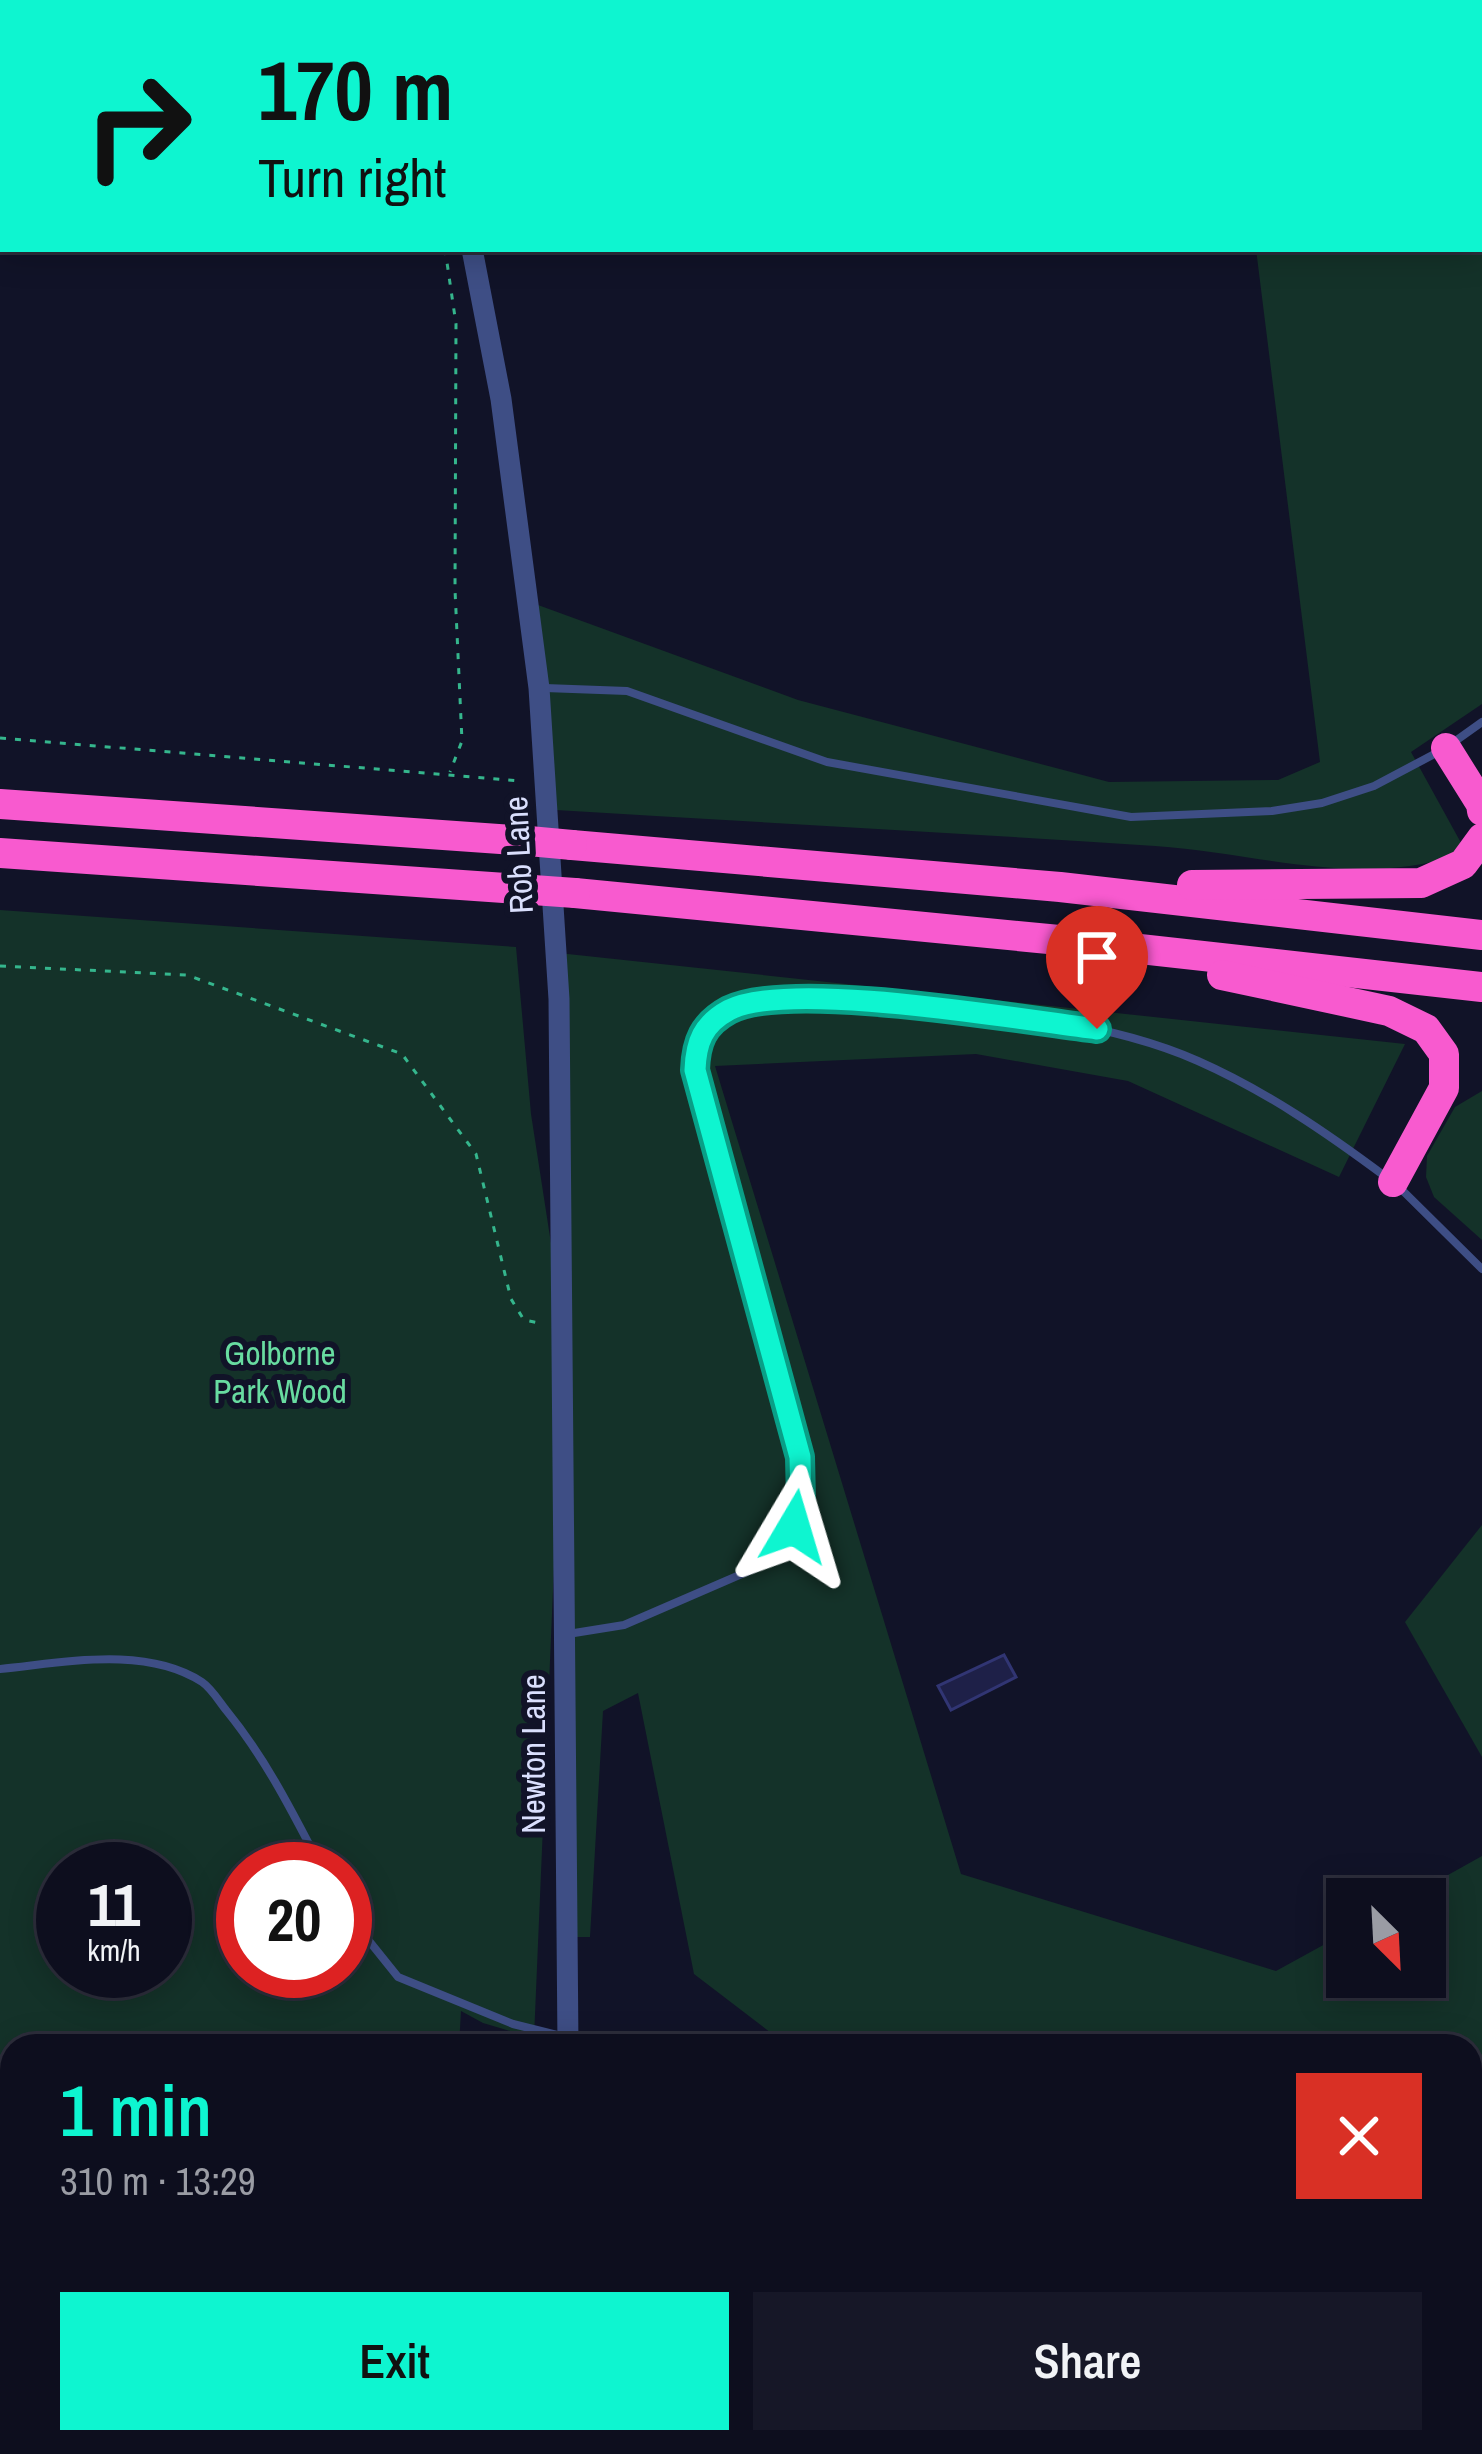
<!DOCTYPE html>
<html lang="en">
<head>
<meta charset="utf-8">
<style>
	:root { --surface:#0d0e1e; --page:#161727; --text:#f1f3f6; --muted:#9a9ca4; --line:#2d2e3c; --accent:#0ef5d0 }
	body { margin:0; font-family:"Archivo Narrow",sans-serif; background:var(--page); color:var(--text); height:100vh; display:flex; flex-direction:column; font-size:45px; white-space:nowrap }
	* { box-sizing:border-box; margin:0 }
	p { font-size:39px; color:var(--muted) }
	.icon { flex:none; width:66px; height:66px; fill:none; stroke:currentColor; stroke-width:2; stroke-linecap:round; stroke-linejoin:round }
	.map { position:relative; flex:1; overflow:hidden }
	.details { position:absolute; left:0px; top:2034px; width:1482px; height:420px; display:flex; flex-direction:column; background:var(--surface); border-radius:36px 36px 0 0; box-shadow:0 6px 30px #0003,0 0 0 3px var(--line) }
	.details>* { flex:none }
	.hud { position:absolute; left:0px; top:0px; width:1482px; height:252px; box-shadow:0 6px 30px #0003,0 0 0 3px var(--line); background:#0ef5d0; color:#111; overflow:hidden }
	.needle { width:78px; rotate:156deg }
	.controls { position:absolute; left:1326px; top:1878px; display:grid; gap:24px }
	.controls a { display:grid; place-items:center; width:120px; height:120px; border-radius:0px; background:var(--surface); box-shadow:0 6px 30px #0003,0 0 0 3px var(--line); font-size:60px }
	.speed { position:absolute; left:36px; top:1842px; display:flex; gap:24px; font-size:60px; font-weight:700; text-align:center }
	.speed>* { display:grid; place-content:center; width:156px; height:156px; border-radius:50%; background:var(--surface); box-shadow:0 6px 30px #0003,0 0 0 3px var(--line); line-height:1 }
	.speed small { font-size:30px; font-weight:400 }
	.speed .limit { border:18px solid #d22; background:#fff; color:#111 }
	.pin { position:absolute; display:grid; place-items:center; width:102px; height:102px; color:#fff; margin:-123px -51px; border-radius:50% 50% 50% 0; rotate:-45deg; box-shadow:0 0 12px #0007 }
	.pin .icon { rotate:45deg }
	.me { position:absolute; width:132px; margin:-66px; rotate:7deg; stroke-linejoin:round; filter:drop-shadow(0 0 9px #0008) }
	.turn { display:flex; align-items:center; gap:42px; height:252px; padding:0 60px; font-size:54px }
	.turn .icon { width:156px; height:156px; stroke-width:2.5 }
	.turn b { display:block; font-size:84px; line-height:102px }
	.round { display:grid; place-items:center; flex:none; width:126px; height:126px; border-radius:0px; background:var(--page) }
	.summary { display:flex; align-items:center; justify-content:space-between; height:204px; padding:0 60px }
	h1 { font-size:72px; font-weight:600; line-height:90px; color:var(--accent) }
	.button { display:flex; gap:24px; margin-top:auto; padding:24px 60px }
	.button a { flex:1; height:138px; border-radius:0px; background:var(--accent); color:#111; font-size:48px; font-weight:600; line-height:138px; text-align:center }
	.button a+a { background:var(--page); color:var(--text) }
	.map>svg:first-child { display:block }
</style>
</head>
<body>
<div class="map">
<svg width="1482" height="2454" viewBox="0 0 1482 2454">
	<rect width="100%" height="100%" fill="#111328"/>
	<g fill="#143229" fill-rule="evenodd">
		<path d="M524,0H1482V704L1411,752L1460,841L1461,854C1355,889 1261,853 1155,846C956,833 756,822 556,810L538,605L798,700L1109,782L1278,780L1320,762L1256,249H1479V3Z"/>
		<path d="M0,910L516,947L531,1114L561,1308L549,952L1405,1044L1339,1177L1128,1081L976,1054L715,1066L961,1874L1276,1971L1347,1932V1977H1425V1899H1405L1482,1856V2217L1470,2220V2046H788L694,1974L638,1693L603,1711L590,1937H570L562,1378L534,2038L483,2023L461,2011L459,2046H12V2442H511L509,2454H0ZM63,1869H165V1971H63ZM243,1869H345V1971H243Z"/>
		<path d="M1482,1091V1240L1434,1197L1426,1177L1427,1156L1455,1107Z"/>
		<path d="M1482,1525V1757L1405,1622Z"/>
		<path d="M1482,2355V2454H1264L1267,2442H1470V2358Z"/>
		<path d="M530,2442H578L579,2448L640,2442H1059L1054,2454H529Z"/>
	</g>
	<path fill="#1e2048" stroke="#313573" stroke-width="3" d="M1004,1655L1016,1677L951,1710L938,1686Z"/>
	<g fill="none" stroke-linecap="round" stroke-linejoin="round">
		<g stroke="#35b68d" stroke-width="3" stroke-dasharray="6 9" stroke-linecap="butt">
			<path d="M798,3L826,0"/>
			<path d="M445,249L456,324L455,590L462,741L450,772"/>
			<path d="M0,738L521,781"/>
			<path d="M0,966L187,975L402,1054L476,1154L511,1299L524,1320L539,1323"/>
		</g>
		<g stroke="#3e4e85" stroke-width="8">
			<path d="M556,0V3"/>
			<path d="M545,688L627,691L827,762L1131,817L1272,811L1322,803L1374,786L1442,750"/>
			<path d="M1454,742L1482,722"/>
			<path d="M1398,1186L1482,1269"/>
			<path d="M568,1634L624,1625L767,1563C798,1534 805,1499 800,1457L695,1070C696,1039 706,1018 737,1007C780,991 829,1001 874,1004C981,1012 1098,1017 1198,1061C1266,1091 1327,1133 1386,1177"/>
			<path d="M0,1669C63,1663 145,1645 202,1682C211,1688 219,1701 226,1710C266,1759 293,1813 322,1869"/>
			<path d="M345,1911L398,1977L513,2024L565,2037"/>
			<path d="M1135,2442L1152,2454"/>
			<path d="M566,2454L670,2442"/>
		</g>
		<g stroke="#3e4e85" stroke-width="21">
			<path d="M420,0L421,3"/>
			<path d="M472,249L501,399L539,688L559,999L568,2046"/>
			<path d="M547,2454L548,2442"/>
		</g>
		<g stroke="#f85acf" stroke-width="30">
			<path d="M1446,748L1481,804L1482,811"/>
			<path d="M0,804L529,841"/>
			<path d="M572,845L1060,887L1482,935"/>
			<path d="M0,853L533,890"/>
			<path d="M1192,885L1421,883L1463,864L1482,838"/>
			<path d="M575,893L1059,940L1482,987"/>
			<path d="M1222,975L1389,1011L1426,1029L1444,1054V1088L1393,1182"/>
		</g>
		<g stroke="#f85acf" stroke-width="30">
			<path d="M529,841L572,845"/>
			<path d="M533,890L575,893"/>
		</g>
	</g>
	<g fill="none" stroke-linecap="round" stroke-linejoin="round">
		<g stroke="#099f87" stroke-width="30">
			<path id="route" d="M794,1527L801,1501L800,1457L695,1070C696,1042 703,1024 729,1010C789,979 1022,1020 1097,1029"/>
		</g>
		<use href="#route" stroke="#0ef5d0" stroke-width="21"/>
	</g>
	<g text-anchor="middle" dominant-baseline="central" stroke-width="12" stroke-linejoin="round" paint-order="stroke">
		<g font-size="33" fill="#dadffd" stroke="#111328">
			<text transform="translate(518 855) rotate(-93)">Rob Lane</text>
			<text transform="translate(533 1754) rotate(-90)">Newton Lane</text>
		</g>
		<g font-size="33" fill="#68dca1" stroke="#111328">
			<text x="280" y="1353">Golborne<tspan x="280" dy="38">Park Wood</tspan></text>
		</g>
	</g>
</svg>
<div class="controls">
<a><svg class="needle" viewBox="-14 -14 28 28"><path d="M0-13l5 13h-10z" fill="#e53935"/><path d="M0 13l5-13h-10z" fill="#9a9ca4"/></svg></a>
</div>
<div class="speed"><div>11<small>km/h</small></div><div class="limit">20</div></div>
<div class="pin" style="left:1097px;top:1029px;background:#d93025"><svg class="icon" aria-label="arrive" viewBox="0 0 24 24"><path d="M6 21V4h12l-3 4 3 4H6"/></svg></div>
<svg class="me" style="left:794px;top:1527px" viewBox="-20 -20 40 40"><path d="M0-17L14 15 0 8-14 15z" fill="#0ef5d0" stroke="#fff" stroke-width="4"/></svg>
<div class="hud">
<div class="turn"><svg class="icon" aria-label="right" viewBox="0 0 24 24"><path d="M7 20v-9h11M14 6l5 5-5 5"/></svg><div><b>170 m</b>Turn right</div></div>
</div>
<section class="details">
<div class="summary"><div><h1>1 min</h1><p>310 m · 13:29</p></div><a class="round" style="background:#d93025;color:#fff"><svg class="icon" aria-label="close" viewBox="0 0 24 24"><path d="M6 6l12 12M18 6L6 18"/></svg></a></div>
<div class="button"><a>Exit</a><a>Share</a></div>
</section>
</div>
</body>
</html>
